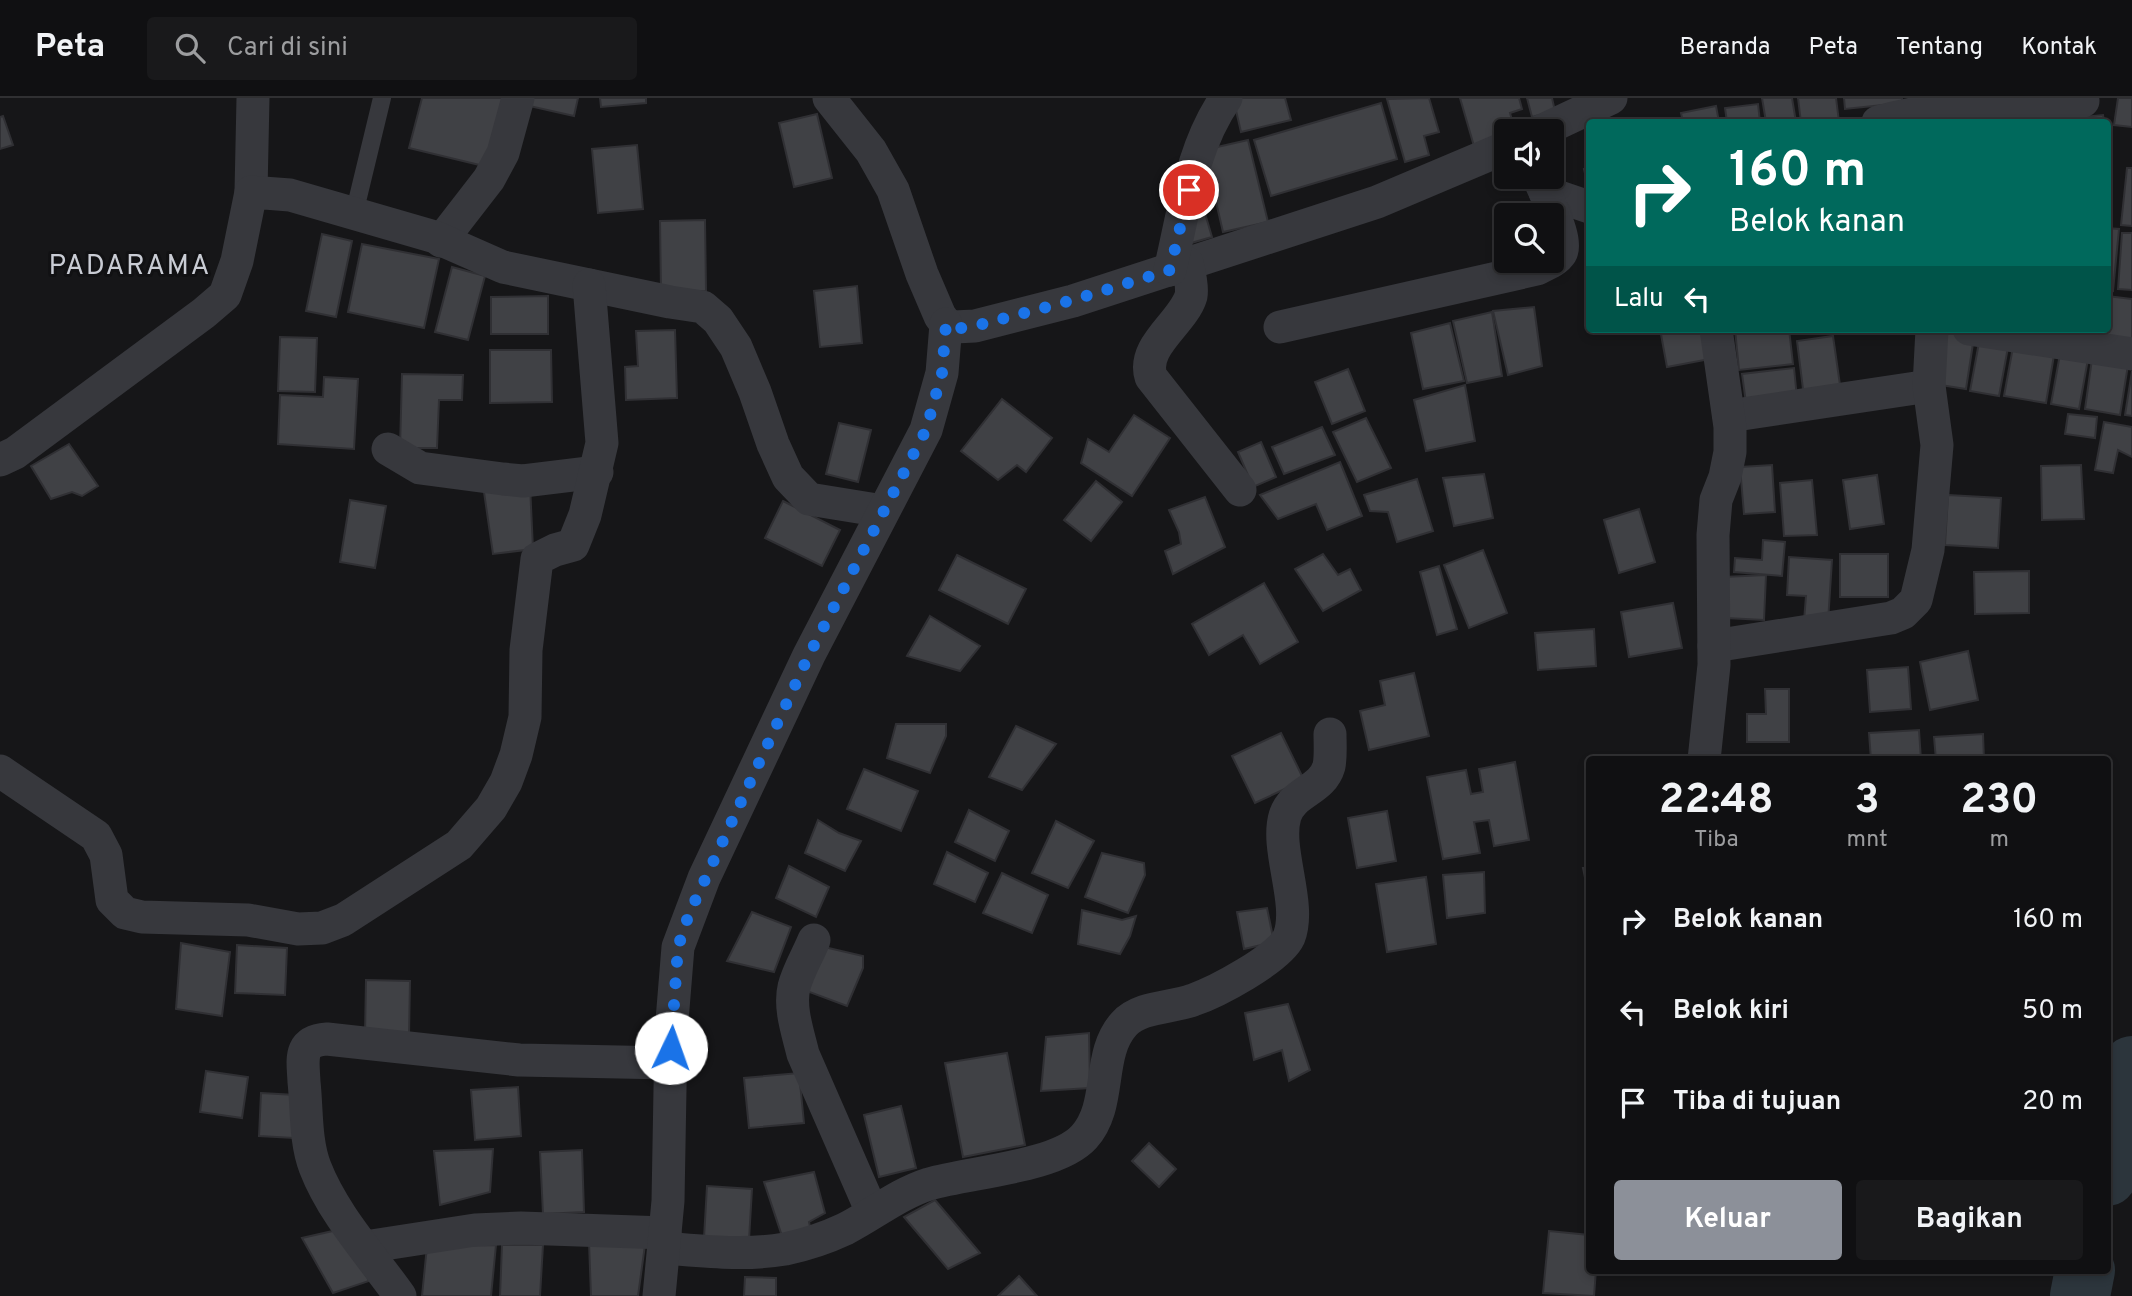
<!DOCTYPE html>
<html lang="id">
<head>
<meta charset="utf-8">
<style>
	:root { --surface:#101012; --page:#19191b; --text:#f1f3f6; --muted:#9c9d9f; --line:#303032; --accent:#8c9099 }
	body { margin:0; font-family:Overpass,sans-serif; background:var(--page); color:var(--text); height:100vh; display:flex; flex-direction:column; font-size:26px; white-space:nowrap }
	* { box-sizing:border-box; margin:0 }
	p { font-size:23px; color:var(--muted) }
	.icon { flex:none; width:38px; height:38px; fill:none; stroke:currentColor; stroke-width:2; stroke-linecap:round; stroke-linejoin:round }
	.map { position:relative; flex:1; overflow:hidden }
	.details { position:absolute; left:1586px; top:658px; width:525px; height:518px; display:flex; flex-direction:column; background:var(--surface); border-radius:7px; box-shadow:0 4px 10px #0003,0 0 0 2px var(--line) }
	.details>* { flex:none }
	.guide { position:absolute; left:1586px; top:21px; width:525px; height:214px; border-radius:7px; box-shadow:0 4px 10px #0003,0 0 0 2px var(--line); background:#00695c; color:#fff; overflow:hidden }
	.controls { position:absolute; left:1494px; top:21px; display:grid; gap:14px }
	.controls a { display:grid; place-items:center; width:70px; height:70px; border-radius:7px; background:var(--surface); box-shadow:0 4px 10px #0003,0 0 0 2px var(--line); font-size:35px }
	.pin { position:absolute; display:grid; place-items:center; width:60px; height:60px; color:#fff; margin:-30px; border:4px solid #fff; border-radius:50%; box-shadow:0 2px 7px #0007 }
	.me { position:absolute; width:77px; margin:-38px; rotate:3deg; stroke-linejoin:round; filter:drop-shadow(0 0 5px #0008) }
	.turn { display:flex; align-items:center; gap:24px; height:147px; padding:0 28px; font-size:32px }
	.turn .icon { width:91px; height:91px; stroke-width:2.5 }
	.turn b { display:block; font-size:49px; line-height:60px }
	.then { display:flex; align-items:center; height:66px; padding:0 28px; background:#0003; gap:14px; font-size:26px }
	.eta { display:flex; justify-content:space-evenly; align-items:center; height:119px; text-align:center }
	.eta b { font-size:42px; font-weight:700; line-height:49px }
	.action { display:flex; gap:14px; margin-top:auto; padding:14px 28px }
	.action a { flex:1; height:80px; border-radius:7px; background:var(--accent); color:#fff; font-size:28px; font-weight:700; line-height:80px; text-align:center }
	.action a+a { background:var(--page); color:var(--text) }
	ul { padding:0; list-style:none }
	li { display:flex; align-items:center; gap:21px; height:91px; padding:0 28px }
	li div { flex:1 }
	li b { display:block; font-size:26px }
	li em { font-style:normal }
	header { display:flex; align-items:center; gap:42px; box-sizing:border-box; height:98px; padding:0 35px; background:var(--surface); border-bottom:2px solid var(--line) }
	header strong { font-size:33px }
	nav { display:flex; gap:38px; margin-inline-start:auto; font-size:24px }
	.search { width:490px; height:63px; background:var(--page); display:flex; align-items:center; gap:18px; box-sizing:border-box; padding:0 24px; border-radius:7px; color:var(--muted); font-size:26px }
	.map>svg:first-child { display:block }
</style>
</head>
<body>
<header>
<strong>Peta</strong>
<div class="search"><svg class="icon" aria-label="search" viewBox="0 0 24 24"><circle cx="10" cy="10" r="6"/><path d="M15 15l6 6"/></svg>Cari di sini</div>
<nav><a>Beranda</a><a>Peta</a><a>Tentang</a><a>Kontak</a></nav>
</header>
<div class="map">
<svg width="2132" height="1198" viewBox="0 0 2132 1198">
	<rect width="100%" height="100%" fill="#161618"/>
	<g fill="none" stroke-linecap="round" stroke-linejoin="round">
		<g stroke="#2c353c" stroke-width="60">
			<path d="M2107,1078L2132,968"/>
			<path d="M2080,1198L2085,1172"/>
		</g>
	</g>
	<g fill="#404145" stroke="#303034" stroke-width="2">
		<path d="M422,0H510L492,70L409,50Z"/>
		<path d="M526,0H578L574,18L525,7Z"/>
		<path d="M600,0H646V5L601,9Z"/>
		<path d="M1240,0H1285L1291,22L1241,34L1234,4Z"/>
		<path d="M1429,0L1439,34L1424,38L1429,57L1405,64L1387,1Z"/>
		<path d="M1460,0H1519L1522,11L1510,15L1515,33H1507L1474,48Z"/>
		<path d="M1527,0H1552L1555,13L1532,19Z"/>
		<path d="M1762,0H1792L1796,24H1766Z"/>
		<path d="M1798,0H1836L1839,24H1801Z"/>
		<path d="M1844,0H1902V5L1845,11Z"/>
		<path d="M2118,0H2132V29L2114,27Z"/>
		<path d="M1381,5L1397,61L1271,98L1254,42Z"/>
		<path d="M1758,6L1760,24H1727L1725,10Z"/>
		<path d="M1716,8L1719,24H1683L1681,15Z"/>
		<path d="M817,16L832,80L794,89L779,25Z"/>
		<path d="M2103,17L2104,24H2063V21Z"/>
		<path d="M3,18L13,47L0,51V19Z"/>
		<path d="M1248,42L1268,124L1223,134L1204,52Z"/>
		<path d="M637,47L643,111L598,115L592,51Z"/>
		<path d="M1589,70V93L1584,71Z"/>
		<path d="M2127,70H2132V128L2121,127Z"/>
		<path d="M1204,112L1212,139L1191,145L1195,115Z"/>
		<path d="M705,122L706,193L661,194L660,123Z"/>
		<path d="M2107,130L2119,131L2113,193L2107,192Z"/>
		<path d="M2122,135H2132V192L2118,191Z"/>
		<path d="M322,136L352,143L336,219L306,213Z"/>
		<path d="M362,146L439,161L424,230L348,214Z"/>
		<path d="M452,169L485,178L468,242L435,234Z"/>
		<path d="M857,188L862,245L820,249L814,193Z"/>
		<path d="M548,198V236H491V199Z"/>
		<path d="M2107,198L2132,201V244L2085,239L2086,231H2107Z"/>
		<path d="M1534,209L1542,268L1508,277L1493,213Z"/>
		<path d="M1492,214L1502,278L1467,285L1453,223Z"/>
		<path d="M1450,225L1464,283L1423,291L1411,235Z"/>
		<path d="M1660,231H1706L1710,261L1667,269Z"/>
		<path d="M1735,231H1789L1793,266L1739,272Z"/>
		<path d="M675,232L677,300L626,302L625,269L638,268L636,233Z"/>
		<path d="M1943,234L1974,239L1966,291L1934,286Z"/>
		<path d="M1833,238L1841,294L1804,299L1797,243Z"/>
		<path d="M280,239L317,240L315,294L278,293Z"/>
		<path d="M1980,239L2009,244L1999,298L1970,293Z"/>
		<path d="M2013,249L2054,257L2046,305L2004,298Z"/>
		<path d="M490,252H551L552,304L490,305Z"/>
		<path d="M2060,256L2088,261L2079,311L2051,306Z"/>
		<path d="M2092,261L2128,267L2120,317L2085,311Z"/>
		<path d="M1794,270L1797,300L1746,305L1742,276Z"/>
		<path d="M1348,271L1365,313L1332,326L1315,284Z"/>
		<path d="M2132,273V318L2125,317Z"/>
		<path d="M402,276L463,277L462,302H439L437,350H400Z"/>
		<path d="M324,279L358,281L354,351L278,346L280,297L323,299Z"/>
		<path d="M1465,287L1475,343L1426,353L1414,302Z"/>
		<path d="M1002,301L1052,340L1026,374L1017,367L998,382L961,353Z"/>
		<path d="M2068,316L2097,319L2095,340L2065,336Z"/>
		<path d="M1134,317L1170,340L1132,398L1081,365L1088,341L1109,354Z"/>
		<path d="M1366,320L1391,370L1357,384L1333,334Z"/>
		<path d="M2104,324L2132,329V359L2118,352L2113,375L2095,372Z"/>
		<path d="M839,325L871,332L858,384L826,376Z"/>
		<path d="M1322,329L1335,357L1284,376L1272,349Z"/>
		<path d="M1261,344L1276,379L1253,389L1238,354Z"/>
		<path d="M69,346L98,388L82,398L72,394L51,401L31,368Z"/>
		<path d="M1340,364L1362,418L1327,432L1316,406L1278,421L1260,397Z"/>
		<path d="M1772,367L1775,414L1744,416L1740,369Z"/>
		<path d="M2081,367L2084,421L2042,422L2041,368Z"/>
		<path d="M1484,376L1493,420L1454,428L1443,380Z"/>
		<path d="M1877,377L1884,426L1850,431L1843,382Z"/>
		<path d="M1417,381L1433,433L1397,444L1388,414L1370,413L1364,397Z"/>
		<path d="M1812,382L1817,437L1784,438L1780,385Z"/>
		<path d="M1096,383L1122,404L1091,443L1064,422Z"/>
		<path d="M530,387L533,451L493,456L484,394Z"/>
		<path d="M1948,397L2001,400L1998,450L1945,447Z"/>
		<path d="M1205,399L1225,449L1173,476L1165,453L1181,446L1179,434L1169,412Z"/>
		<path d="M350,402L386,408L375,470L340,464Z"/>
		<path d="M783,403L840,432L822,468L765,440Z"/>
		<path d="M1639,411L1655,464L1619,475L1604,422Z"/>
		<path d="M1763,442L1785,444L1782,478L1734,474L1735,460L1762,462Z"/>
		<path d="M1483,452L1507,515L1469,530L1444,467Z"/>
		<path d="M1323,456L1338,477L1350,471L1361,492L1323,513L1295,471Z"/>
		<rect x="1840" y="456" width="48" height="43"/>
		<path d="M957,457L1026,491L1008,526L939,492Z"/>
		<path d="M1789,459L1832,462L1828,524L1804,523L1806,498L1787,497Z"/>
		<path d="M1439,468L1457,531L1437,537L1420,474Z"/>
		<path d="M2029,473V515L1975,516L1974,474Z"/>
		<path d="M1766,477L1764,522L1726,520L1723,479Z"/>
		<path d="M1264,485L1298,544L1260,566L1243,537L1209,557L1192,526Z"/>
		<path d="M1673,505L1682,550L1629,559L1621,514Z"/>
		<path d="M930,518L980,548L960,573L907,558Z"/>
		<path d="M1594,531L1596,568L1538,572L1535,535Z"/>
		<path d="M1968,553L1978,602L1930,612L1920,564Z"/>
		<path d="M1908,569L1911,611L1870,614L1867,572Z"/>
		<path d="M1414,575L1429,638L1369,652L1360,613L1385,607L1380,583Z"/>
		<path d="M1765,591H1789V644H1747V616H1766Z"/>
		<path d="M896,626H946V638L930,675L887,660Z"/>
		<path d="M1016,628L1056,646L1022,692L989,679Z"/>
		<path d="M1919,632L1921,662H1871L1869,635Z"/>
		<path d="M1281,635L1304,682L1255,705L1232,658Z"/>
		<path d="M1983,636L1984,662H1936L1934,639Z"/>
		<path d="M1515,664L1529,742L1494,748L1489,722L1474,724L1480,755L1443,761L1427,679L1466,672L1471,696L1483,694L1479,671Z"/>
		<path d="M864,671L918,693L901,733L847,711Z"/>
		<path d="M969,712L1009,733L995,763L955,744Z"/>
		<path d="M1387,713L1396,763L1357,770L1348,720Z"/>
		<path d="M818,722L839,735L861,743L845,773L805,755Z"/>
		<path d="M1056,723L1094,743L1068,790L1032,775Z"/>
		<path d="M947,754L988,775L975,804L934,786Z"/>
		<path d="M1102,755L1144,765L1145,777L1128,815L1085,799Z"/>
		<path d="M789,768L829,789L816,819L776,800Z"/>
		<path d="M1583,770H1589V799Z"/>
		<path d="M1484,774L1485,815L1447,820L1443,777Z"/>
		<path d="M1002,775L1048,797L1032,835L983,815Z"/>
		<path d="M1426,779L1436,846L1387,854L1376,786Z"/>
		<path d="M1267,810L1274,844L1244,851L1237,814Z"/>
		<path d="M1082,812L1122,822L1136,818L1130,838L1120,856L1078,846Z"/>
		<path d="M752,814L791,829L774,874L727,863Z"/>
		<path d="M181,845L230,854L222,918L176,911Z"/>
		<path d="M237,847L287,850L285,897L235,895Z"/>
		<path d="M820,848L863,858V870L847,908L804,892Z"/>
		<path d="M366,882L410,883L409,938L365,937Z"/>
		<path d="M1288,906L1310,972L1289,983L1282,952L1254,962L1245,915Z"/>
		<path d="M1089,935L1090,990L1041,993L1046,939Z"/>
		<path d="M1007,955L1025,1047L963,1059L945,965Z"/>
		<path d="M206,973L248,979L242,1020L200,1014Z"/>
		<path d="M799,975L804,1025L749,1030L744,980Z"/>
		<path d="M518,989L521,1038L475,1042L471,992Z"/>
		<path d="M261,995L296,997L294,1040L259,1038Z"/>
		<path d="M901,1008L916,1070L879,1079L864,1017Z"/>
		<path d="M1149,1045L1176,1071L1159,1089L1132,1063Z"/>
		<path d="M493,1051L490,1094L440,1107L434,1053Z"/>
		<path d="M582,1052L584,1114L543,1116L540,1054Z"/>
		<path d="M814,1074L825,1115L809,1124L811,1133L782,1138L764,1084Z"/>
		<path d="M707,1088L752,1091L749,1142L704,1140Z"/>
		<path d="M935,1102L980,1155L948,1171L904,1119Z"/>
		<path d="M346,1130L369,1183L333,1195L302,1140Z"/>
		<path d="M1549,1133L1589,1137V1172H1596L1594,1198L1543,1195Z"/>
		<path d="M589,1144L645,1147L638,1198H591Z"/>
		<path d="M496,1147L491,1198H422L427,1148Z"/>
		<path d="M502,1147H543L540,1198H500Z"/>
		<path d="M1019,1178L1037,1198H998Z"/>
		<path d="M745,1179L776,1180V1198H744Z"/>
	</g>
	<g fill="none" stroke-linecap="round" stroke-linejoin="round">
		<path stroke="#37383d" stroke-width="18" d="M354,116L382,0"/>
		<g stroke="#37383d" stroke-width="33">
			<path d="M829,0L871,53L893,92L922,176L940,218L946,226L954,229L975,228L1073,203L1377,104L1507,49"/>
			<path d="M1878,24C1943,5 2015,8 2083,3"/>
			<path d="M1541,33L1611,0"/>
			<path d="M1539,81L1545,94L1589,109"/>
			<path d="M251,94L253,0"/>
			<path d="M441,143L489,81L503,55L518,0"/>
			<path d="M1187,165C1189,174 1193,188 1191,198C1183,225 1141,248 1151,279L1240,392"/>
			<path d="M1170,172C1184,114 1191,50 1226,0"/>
			<path d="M1280,229L1537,171C1545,167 1556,163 1561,155C1568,143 1550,108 1545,94"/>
			<path d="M1969,231L2132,256"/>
			<path d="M1729,318L1929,288"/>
			<path d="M388,351L420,370L503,381L523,383L597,374"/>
			<path d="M0,362L15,355L204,215L225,197L237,163L251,94L290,97L435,139L503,169L670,204L703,209L718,222L736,249L755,294L773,346L788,379L809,401L883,413"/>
			<path d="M1714,548L1891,520L1903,515L1916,502L1928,452L1937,347L1929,288L1932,231"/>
			<path d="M1704,662L1714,567L1713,437L1716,402L1725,379L1730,354V329L1716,231"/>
			<path d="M0,673L96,738L106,757L112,802L125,815L142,819L248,822L298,831L322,830L343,822L459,747L491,710L506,684L516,657L525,619L526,552L537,461L555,452L573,447L585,417L602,345L589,187"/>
			<path d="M814,842C808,857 798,873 794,889C789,910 798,935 803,956L872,1114"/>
			<path d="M365,1149L475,1132L521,1130L665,1135"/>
			<path d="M664,1150C704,1153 745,1158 785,1151C804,1147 828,1139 845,1131C874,1116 898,1096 929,1086C970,1074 1057,1069 1084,1039C1113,1007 1096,957 1124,926C1140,908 1172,910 1193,902C1216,894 1279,861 1289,839C1302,806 1275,751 1285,718C1293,693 1322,693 1329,668C1331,658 1330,646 1330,636"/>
			<path d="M400,1198C371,1157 333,1116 315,1069C305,1043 307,1011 304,984C303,961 298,943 327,941L519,962L670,965"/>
			<path d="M659,1198L668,1103L671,935L678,849L704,780L809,557L926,332L942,275L946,226"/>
		</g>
	</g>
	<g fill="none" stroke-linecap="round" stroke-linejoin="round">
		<path stroke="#1a73e8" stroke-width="12" stroke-dasharray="0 21.6" d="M671,950L678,849L689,816L809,557L926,332L942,275L946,226L961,230L975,228L1073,202L1170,172L1189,92"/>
	</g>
	<g text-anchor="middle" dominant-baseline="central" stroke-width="6" stroke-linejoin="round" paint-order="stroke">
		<g font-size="28" letter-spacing="2" fill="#c9ccd4" stroke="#111113">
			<text x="130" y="169">PADARAMA</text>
		</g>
	</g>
</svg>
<div class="controls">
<a><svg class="icon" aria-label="sound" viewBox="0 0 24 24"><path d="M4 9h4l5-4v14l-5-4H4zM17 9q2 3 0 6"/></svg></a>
<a><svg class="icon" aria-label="search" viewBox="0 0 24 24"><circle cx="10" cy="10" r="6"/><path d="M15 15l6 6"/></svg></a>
</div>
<div class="pin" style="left:1189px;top:92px;background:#d93025"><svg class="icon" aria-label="arrive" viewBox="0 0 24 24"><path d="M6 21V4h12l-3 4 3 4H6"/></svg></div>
<svg class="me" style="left:671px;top:950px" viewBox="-20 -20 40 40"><circle r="19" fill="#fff"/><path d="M0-13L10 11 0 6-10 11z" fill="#1a73e8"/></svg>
<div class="guide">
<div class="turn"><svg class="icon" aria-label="right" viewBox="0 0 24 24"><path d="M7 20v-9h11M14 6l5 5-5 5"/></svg><div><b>160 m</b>Belok kanan</div></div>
<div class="then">Lalu<svg class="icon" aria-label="left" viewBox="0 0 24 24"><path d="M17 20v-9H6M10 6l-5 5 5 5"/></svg></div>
</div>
<section class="details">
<div class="eta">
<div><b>22:48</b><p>Tiba</p></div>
<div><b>3</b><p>mnt</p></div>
<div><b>230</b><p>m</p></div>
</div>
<ul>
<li><svg class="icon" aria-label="right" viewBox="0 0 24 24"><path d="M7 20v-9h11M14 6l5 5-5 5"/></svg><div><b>Belok kanan</b></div><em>160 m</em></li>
<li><svg class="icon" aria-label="left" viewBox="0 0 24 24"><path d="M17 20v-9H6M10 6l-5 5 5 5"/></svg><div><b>Belok kiri</b></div><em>50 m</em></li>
<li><svg class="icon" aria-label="arrive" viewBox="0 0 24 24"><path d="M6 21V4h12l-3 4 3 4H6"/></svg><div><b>Tiba di tujuan</b></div><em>20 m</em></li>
</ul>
<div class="action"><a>Keluar</a><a>Bagikan</a></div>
</section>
</div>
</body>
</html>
